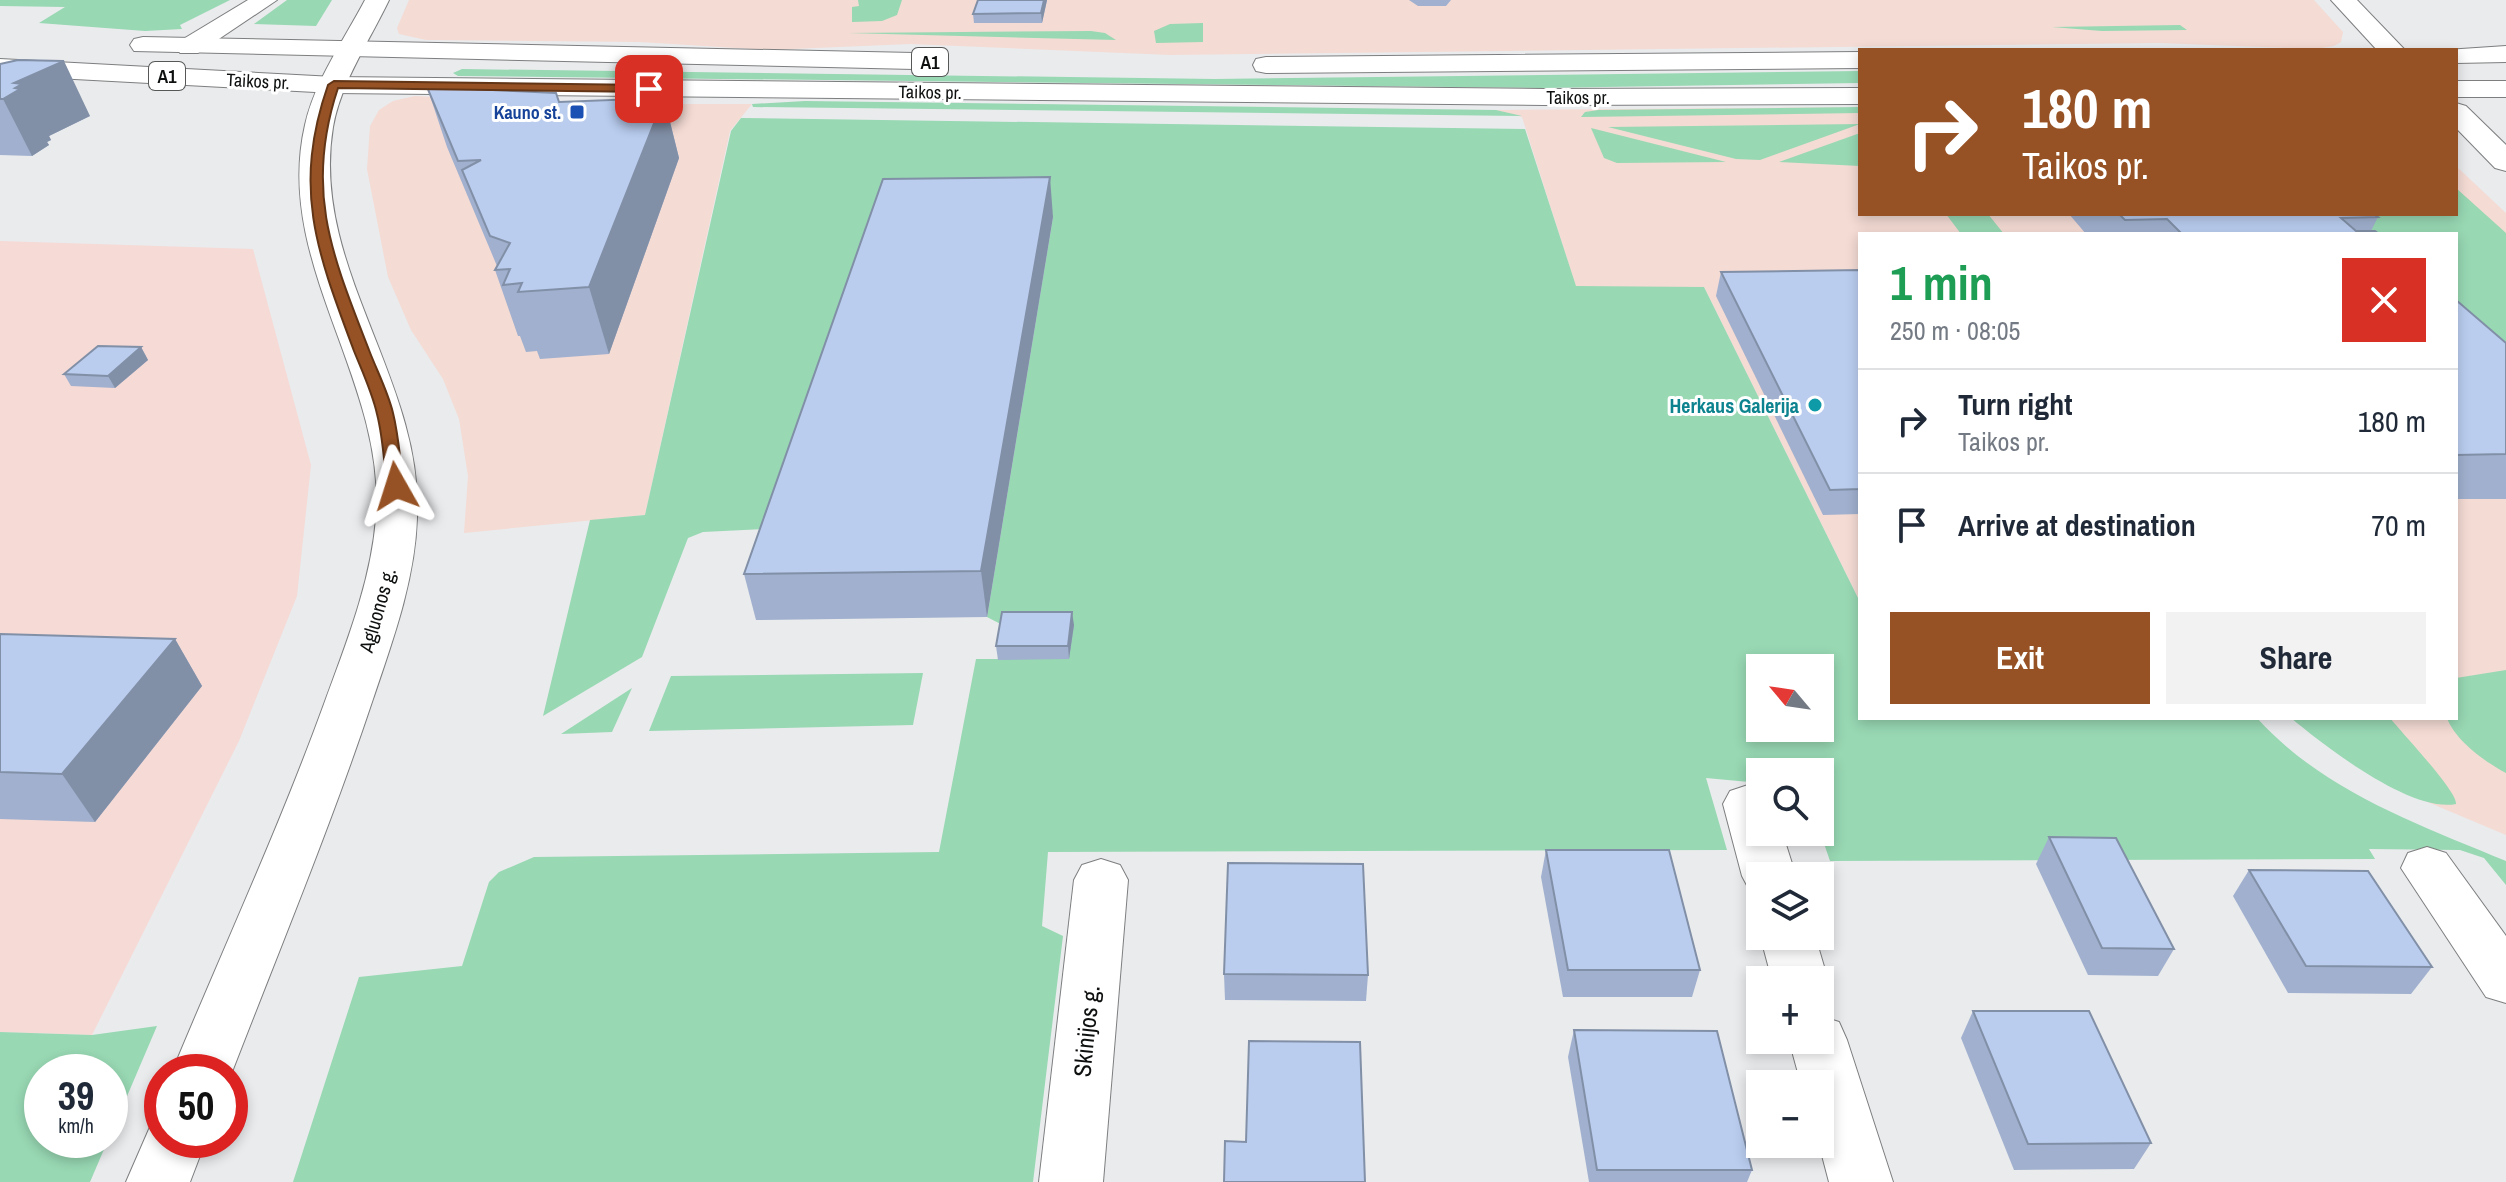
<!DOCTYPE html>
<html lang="en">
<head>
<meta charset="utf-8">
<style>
	:root { --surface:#fff; --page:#f2f2f3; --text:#1f2937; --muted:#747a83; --line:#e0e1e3; --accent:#965224 }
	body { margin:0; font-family:"Archivo Narrow",sans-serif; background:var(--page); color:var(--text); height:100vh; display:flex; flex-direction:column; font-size:30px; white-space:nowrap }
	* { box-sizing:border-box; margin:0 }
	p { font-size:26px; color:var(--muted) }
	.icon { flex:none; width:44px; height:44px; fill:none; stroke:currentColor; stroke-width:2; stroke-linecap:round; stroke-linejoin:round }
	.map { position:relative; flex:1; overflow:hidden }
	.details { position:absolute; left:1858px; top:232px; width:600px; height:488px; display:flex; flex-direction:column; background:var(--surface); border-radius:0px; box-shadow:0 4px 12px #0003 }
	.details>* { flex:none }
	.banner { position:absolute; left:1858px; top:48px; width:600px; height:168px; border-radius:0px; box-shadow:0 4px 12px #0003; background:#965224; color:#fff; overflow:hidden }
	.needle { width:52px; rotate:299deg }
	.fabs { position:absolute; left:1746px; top:654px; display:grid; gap:16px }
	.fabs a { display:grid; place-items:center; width:88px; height:88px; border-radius:0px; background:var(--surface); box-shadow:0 4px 12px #0003; font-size:40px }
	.speed { position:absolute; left:24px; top:1054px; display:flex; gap:16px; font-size:40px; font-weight:700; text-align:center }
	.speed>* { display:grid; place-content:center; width:104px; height:104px; border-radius:50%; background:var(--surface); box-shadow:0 4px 12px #0003; line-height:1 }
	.speed small { font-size:20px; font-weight:400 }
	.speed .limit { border:12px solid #d22; background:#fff; color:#111 }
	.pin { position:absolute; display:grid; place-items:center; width:68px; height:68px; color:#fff; margin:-34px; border-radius:16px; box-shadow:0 4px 12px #0006 }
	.me { position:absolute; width:88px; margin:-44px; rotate:354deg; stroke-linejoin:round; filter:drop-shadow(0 0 6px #0008) }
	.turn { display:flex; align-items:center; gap:28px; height:168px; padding:0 32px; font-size:36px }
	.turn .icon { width:104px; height:104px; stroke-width:2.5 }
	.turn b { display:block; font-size:56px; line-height:68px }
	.round { display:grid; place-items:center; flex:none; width:84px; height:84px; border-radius:0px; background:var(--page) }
	.summary { display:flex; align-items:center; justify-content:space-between; height:136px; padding:0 32px }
	h1 { font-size:48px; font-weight:700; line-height:60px; color:#1e9e55 }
	.action { display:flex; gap:16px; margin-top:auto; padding:16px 32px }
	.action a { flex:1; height:92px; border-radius:0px; background:var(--accent); color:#fff; font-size:32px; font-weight:700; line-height:92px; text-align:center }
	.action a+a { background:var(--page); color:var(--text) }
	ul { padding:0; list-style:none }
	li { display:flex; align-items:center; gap:24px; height:104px; padding:0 32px; border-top:2px solid var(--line) }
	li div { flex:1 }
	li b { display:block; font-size:30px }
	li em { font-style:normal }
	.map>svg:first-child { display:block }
</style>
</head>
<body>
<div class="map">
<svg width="2506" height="1182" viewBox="0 0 2506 1182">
	<rect width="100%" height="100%" fill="#eaebed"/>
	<g fill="#f4dbd4">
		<path d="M409,0H2314L2343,32L2341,42L2334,46L2316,49L2159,43L1171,55L910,44L768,50L640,42L426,40L399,34L397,28Z"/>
		<path d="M415,96L573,104H752L730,131L645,515L464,533L468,476L459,419L443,379L411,330L388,277L367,169L370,126L379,110L393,101Z"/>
		<path d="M1860,107V214H2456V166L2506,213V835L2411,795L2367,772L2291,718H2456V234H1860V602L1704,287H1576L1522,117L1496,110Z"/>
	</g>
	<path fill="#f5dad6" d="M0,241L253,249L311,465L297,596L239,741L92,1035L0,1032Z"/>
	<g fill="#98d8b3" fill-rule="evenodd">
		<path d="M0,0H230L180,25L182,29L145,31L39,23L65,7L0,6Z"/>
		<path d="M287,0H332L316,26L254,24Z"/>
		<path d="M858,0H902L897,15L882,21L852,22V7L859,6Z"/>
		<path d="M1203,23V42L1156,43L1154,31L1170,24Z"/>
		<path d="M2180,25L2187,30L2102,31L2052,27Z"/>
		<path d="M1091,31L1105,33L1116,40L848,33Z"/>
		<path d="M462,69L1215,79L1860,71V83L1540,88L458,76L453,73Z"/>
		<path d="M805,101L1496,110L1522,116L753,107L752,104Z"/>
		<path d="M1860,107V113L1581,117L1585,112L1598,110Z"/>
		<path d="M741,118L1525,129L1576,286L1704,287L1860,602V718H2257C2323,791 2417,824 2506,861V885L2484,858L2460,850L2369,849L2375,859L1830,861L1820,832V772H1760V783L1706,778L1727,850L1048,852L1042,926L1063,936L1033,1182H293L359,977L462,966L489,882L499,872L534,857L939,852L976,659H1069L987,617L1053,217L787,528L703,532L688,538L642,657L543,716L590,520L645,515L731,131ZM1760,668H1820V728H1760Z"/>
		<path d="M1860,124L1760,160L1736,159L1608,127Z"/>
		<path d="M1591,128L1726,162L1617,163L1604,158Z"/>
		<path d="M1860,133V166L1779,162Z"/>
		<path d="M2456,188L2506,233V353L2456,310V234H2366L2343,214H2456Z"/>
		<path d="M1946,214H1988L2004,234H1961Z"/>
		<path d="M2506,670V773C2485,762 2455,740 2447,718H2456V678Z"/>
		<path d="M923,673L913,725L649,731L671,676Z"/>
		<path d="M632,688L612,732L561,734Z"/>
		<path d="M2291,718H2390C2402,733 2458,792 2456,804C2411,813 2326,747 2291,718Z"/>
		<path d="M157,1026L110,1136V1072H42V1140H108L90,1182H0V1032L92,1035Z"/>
	</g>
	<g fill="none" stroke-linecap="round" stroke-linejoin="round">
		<g stroke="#7d7e7f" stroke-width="2">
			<g id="minor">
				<path d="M2331,0H2357L2405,50H2377Z"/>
				<path d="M2456,103L2466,106L2506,145V171L2495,168L2456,128Z"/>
				<path d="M1748,785L1760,789V832H1782L1796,876H1760V894L1750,891L1742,876L1723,804L1730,791Z"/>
				<path d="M2427,847L2446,853L2506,936V1003L2486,997L2401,868L2408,853Z"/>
				<path d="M1101,859L1120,865L1128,880L1103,1182H1039L1074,880L1082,865Z"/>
				<path d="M1760,935L1815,936L1828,980L1820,997V980H1772Z"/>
				<path d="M1820,1016L1839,1022L1847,1040L1893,1182H1829L1819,1144L1820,1084H1801L1789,1040H1820Z"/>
			</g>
		</g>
		<g stroke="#7d7e7f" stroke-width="2">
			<g id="secondary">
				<path d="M248,0H277L198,53H180L176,47L180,41Z"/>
				<path d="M365,0H389C370,40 341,82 333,127C310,267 424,380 417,518C415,580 393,640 373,699C331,825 280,948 232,1072L230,1076V1072H172C223,949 279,828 324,704C346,644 371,582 376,518C387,381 273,263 305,125C315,80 344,40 365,0Z"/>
				<path d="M162,1117V1140H206L190,1182H126L153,1120Z"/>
			</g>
		</g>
		<g stroke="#7d7e7f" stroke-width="2">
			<g id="primary">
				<path d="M143,37L914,53L923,55L927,61L923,67L914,69L134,51L130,45L134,39Z"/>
				<path d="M2506,46V62L2456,63V50H2446Z"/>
				<path d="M1860,52V68L1266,73L1256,71L1253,65L1256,59L1266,57Z"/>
				<path d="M0,59L334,77L1544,89L1860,88V104L1544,105L334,93L0,75Z"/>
				<rect x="2456" y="81" width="50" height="16"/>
			</g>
		</g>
		<use href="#minor" fill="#fff" fill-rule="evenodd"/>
		<use href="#secondary" fill="#fff" fill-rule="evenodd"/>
		<use href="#primary" fill="#fff" fill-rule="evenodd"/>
	</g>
	<g fill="#a0b0ce">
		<path d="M978,0H1047L1042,23H974L973,14Z"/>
		<path d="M1409,0H1451L1446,6H1418Z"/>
		<path d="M0,64L90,116L49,136L51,140L47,142L49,145L32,156L0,155Z"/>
		<path d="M427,87L559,102L664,98L679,158L609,354L540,359L537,351L526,352L520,336H518L495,270L497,266L447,147Z"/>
		<path d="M2069,214H2374L2378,217L2371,231L2379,234H2086Z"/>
		<path d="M1053,217L987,617L756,620L744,574Z"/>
		<path d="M1860,270V514L1823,515L1716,296L1721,272Z"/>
		<path d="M2456,300L2506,343V499H2456Z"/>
		<path d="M141,347L148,360L115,388L71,386L64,374Z"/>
		<path d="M1074,625L1069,659L998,660L996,646Z"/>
		<path d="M0,634L175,639L202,686L95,822L0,819Z"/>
		<path d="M2049,837L2174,949L2158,976L2088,975L2036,864Z"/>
		<path d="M1546,850L1700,970L1692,997H1563L1541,877Z"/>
		<path d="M2249,870L2432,967L2411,994L2288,993L2233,896Z"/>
		<path d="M1224,974L1368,975L1366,1001L1225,1000Z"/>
		<path d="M1973,1011L2151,1143L2134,1169L2014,1170L1961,1038Z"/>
		<path d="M1574,1030L1752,1170L1747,1182H1589L1568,1057Z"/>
	</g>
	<g fill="#8290a7">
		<path d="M1044,0H1047L1042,23L1041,13Z"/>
		<path d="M64,61L90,116L49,136L51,140L47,142L49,145L32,156L3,99L14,83Z"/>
		<path d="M664,98L679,158L609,354L589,287Z"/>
		<path d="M1050,177L1053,217L987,617L981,571Z"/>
		<path d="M141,347L148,360L115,388L108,376Z"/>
		<path d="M1072,612L1074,625L1069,659L1068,646Z"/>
		<path d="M175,639L202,686L95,822L62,774Z"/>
	</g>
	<g fill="#bacdef" stroke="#8290a7" stroke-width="2">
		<path d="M978,0H1044L1041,13L973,14Z"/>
		<path d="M18,60L64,61L14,83L22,84L15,88L20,89L3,99H0V64Z"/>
		<path d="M427,87L556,93L559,102L664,98L589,287L518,292L522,283L503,285L510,269L495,270L510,243L490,236L462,170L481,160L458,161Z"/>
		<path d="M1050,177L981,571L744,574L883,179Z"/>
		<path d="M2119,214H2374L2378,217L2341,218L2356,231H2375L2379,234H2164H2182L2167,219L2125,220Z"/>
		<path d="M1860,270V489L1830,490L1721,272Z"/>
		<path d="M2456,300L2506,343V454L2456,455Z"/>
		<path d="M98,346L141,347L108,376L64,374Z"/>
		<path d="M1002,612H1072L1068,646H996Z"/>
		<path d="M0,634L175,639L62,774L0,772Z"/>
		<path d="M2049,837L2116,838L2174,949L2102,948Z"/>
		<path d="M1546,850H1669L1700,970H1568Z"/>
		<path d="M1228,863L1363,864L1368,975L1224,974Z"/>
		<path d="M2249,870L2368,871L2432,967L2306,966Z"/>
		<path d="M1973,1011H2089L2151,1143L2028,1144Z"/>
		<path d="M1574,1030L1717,1031L1752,1170H1597Z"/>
		<path d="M1249,1041L1360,1042L1365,1182H1224L1225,1141L1246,1142Z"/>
	</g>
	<path fill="#965224" stroke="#623517" stroke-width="2" d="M334,81L649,85L655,89L649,92L338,88C304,190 332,255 369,350C377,371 388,392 393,413C399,437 400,462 404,486L396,491L387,486C384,463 383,437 377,414C372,392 362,371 354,351C317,252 292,189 328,85Z"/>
	<rect fill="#1a4fb4" stroke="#fff" stroke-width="3" x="569" y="104" width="16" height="16" rx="4"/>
	<circle fill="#0f9aa8" stroke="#fff" stroke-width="3" cx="1815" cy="405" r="8"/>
	<g text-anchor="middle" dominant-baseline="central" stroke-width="6" stroke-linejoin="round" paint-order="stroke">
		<g fill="#fff" stroke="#565757" stroke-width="2">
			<rect x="912" y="48" width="36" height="28" rx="6"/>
			<rect x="149" y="62" width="36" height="28" rx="6"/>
		</g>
		<g font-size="18" font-weight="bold" fill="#0e0f0f">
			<text x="930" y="62">A1</text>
			<text x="167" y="76">A1</text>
		</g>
		<g font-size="18" fill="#0e0f0f" stroke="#fff">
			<text transform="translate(258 81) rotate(3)">Taikos pr.</text>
			<text transform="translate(930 92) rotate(1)">Taikos pr.</text>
			<text x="1578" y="97">Taikos pr.</text>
		</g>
		<g font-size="18" font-weight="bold" fill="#164399" stroke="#fff" text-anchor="end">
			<text x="561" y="112">Kauno st.</text>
		</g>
		<g font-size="20" font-weight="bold" fill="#0d838f" stroke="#fff" text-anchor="end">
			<text x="1799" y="405">Herkaus Galerija</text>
		</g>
		<g font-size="20" fill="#0e0f0f" stroke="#fff">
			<text transform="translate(377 610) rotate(-74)">Agluonos g.</text>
		</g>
		<g font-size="24" fill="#0e0f0f" stroke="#fff">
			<text transform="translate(1086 1031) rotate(-84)">Skinijos g.</text>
		</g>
	</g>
</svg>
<div class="fabs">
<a><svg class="needle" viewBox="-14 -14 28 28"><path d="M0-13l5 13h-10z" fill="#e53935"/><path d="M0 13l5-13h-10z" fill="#747a83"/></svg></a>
<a><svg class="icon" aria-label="search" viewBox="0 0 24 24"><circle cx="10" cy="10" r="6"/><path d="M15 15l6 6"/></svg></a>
<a><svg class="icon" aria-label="layers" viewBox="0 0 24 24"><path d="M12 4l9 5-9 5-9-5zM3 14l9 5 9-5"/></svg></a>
<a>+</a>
<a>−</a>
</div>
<div class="speed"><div>39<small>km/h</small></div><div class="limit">50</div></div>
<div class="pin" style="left:649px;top:89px;background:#d93025"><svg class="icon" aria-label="arrive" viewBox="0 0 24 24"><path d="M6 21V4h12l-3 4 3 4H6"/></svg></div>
<svg class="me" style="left:396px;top:486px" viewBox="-20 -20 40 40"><path d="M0-17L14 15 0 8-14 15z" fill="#965224" stroke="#fff" stroke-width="4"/></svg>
<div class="banner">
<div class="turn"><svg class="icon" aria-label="right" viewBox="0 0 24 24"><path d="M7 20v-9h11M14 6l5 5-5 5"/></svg><div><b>180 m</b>Taikos pr.</div></div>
</div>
<section class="details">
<div class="summary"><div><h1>1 min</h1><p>250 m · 08:05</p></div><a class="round" style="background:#d93025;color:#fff"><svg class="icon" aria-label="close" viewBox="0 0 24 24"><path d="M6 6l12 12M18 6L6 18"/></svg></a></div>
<ul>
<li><svg class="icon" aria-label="right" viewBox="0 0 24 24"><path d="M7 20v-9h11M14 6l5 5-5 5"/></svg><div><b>Turn right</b><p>Taikos pr.</p></div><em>180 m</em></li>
<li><svg class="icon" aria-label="arrive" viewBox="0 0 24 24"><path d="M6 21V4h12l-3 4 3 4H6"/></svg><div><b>Arrive at destination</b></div><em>70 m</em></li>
</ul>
<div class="action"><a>Exit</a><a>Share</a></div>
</section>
</div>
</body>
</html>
